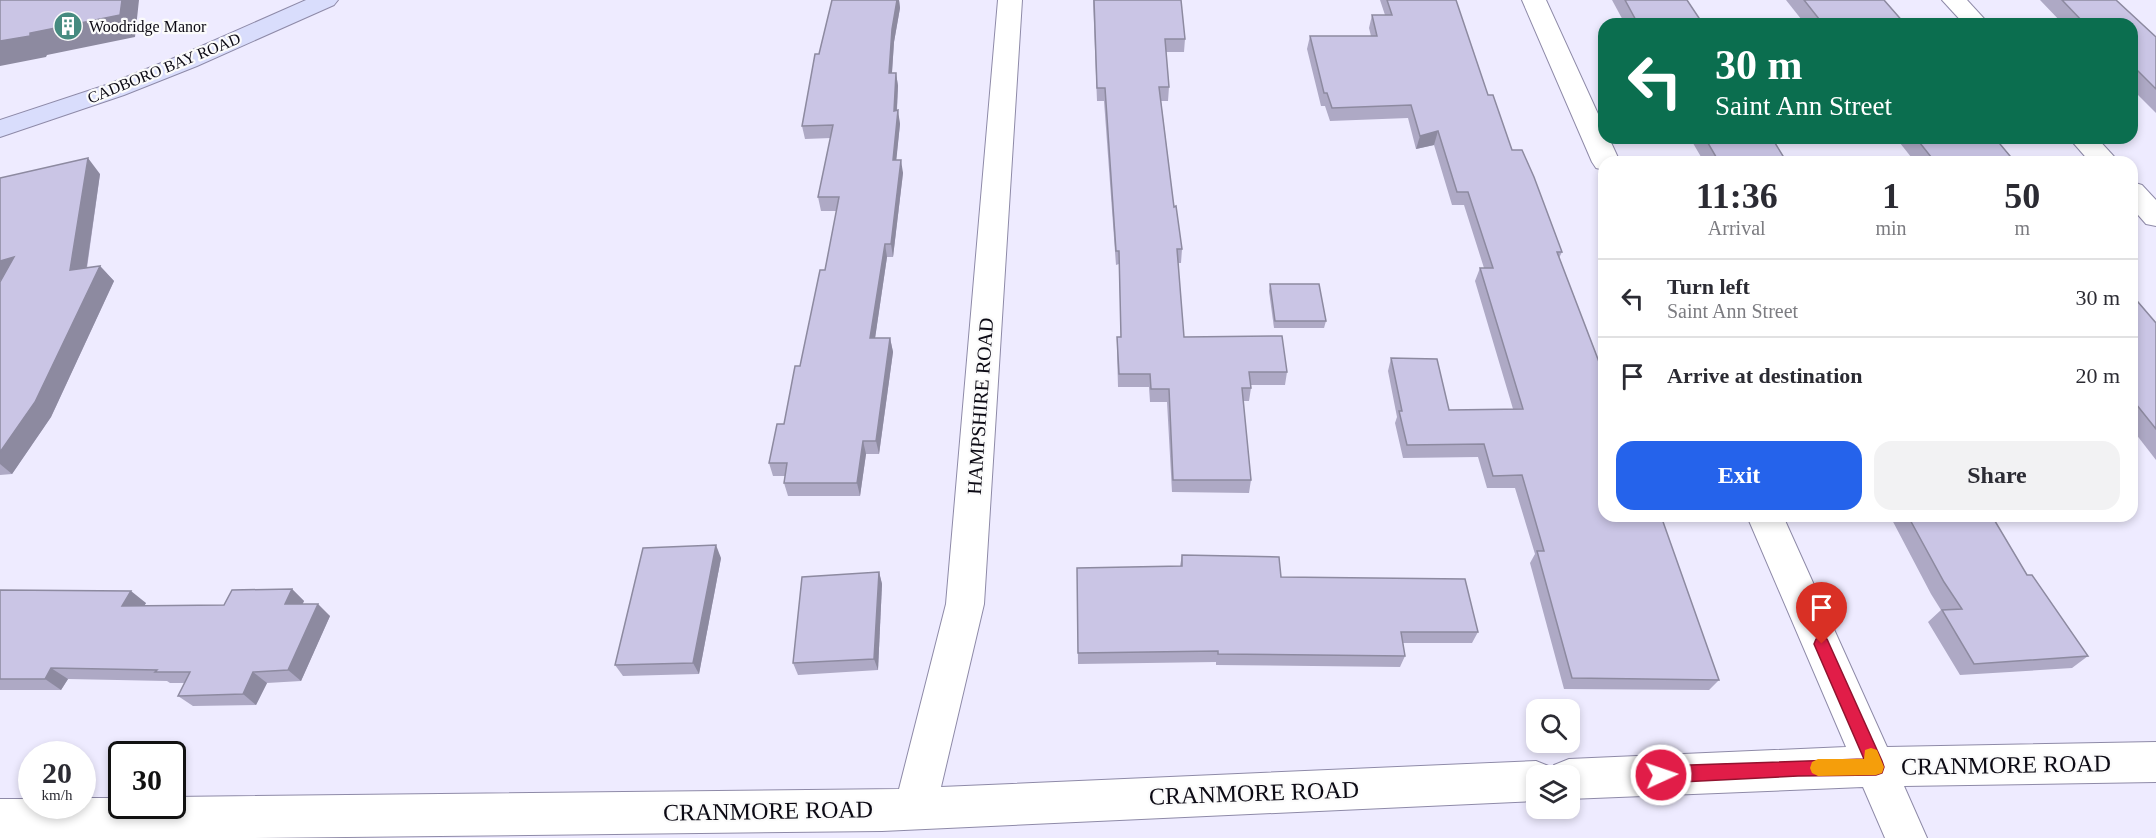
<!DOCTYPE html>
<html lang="en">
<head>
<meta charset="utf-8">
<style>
	:root { --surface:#fff; --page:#f2f2f3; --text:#2b2b33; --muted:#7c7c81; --line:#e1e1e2; --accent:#2563eb }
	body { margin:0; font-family:Georgia,serif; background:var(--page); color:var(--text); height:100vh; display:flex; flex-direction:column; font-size:22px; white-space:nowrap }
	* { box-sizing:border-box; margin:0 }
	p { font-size:20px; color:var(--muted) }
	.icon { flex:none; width:33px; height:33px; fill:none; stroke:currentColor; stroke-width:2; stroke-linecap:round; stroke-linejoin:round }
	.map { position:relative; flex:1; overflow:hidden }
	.panel { position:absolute; left:1598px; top:156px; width:540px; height:366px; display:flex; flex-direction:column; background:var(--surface); border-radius:18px; box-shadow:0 3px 9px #0003 }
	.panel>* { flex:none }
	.hud { position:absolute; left:1598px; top:18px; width:540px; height:126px; border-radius:18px; box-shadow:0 3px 9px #0003; background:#0b6e4f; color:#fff; overflow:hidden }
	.tools { position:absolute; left:1526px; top:699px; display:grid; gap:12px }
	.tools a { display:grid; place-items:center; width:54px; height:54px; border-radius:12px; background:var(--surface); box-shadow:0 3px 9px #0003; font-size:30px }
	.speed { position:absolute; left:18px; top:741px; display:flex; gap:12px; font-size:30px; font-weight:700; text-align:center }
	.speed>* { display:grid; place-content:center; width:78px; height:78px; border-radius:50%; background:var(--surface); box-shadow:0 3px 9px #0003; line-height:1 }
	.speed small { font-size:15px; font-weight:400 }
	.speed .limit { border:3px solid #111; border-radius:9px; background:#fff; color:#111 }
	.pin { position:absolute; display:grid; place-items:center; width:51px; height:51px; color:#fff; margin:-62px -26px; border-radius:50% 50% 50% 0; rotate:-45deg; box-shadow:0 0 6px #0007 }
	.pin .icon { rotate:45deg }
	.me { position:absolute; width:66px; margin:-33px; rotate:87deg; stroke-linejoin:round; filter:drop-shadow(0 0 4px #0008) }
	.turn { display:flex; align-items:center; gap:21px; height:126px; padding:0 18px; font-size:27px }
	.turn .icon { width:78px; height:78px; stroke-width:2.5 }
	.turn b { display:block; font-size:42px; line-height:51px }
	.eta { display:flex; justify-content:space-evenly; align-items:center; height:102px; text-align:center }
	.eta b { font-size:36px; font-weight:600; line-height:42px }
	.primary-button { display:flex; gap:12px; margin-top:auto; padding:12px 18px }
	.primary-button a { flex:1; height:69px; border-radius:18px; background:var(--accent); color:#fff; font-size:24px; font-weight:600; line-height:69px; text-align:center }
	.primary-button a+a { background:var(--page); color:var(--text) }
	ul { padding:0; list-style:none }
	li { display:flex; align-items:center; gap:18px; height:78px; padding:0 18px; border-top:2px solid var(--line) }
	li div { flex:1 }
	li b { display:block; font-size:22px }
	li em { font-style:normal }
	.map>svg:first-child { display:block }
</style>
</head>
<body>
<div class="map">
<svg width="2156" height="838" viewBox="0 0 2156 838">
	<rect width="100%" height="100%" fill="#eeebff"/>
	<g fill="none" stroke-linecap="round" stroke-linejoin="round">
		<g stroke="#8e8aa8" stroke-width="2">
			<g id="minor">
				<path d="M998,0H1022L984,604L941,787L1536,761L1551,767L1552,770L1554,765L1569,759L1846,747L1747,516H1783L1887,747L2156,742V782L1904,786L1927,838H1885L1863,787L1569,799V776H1536V801L882,831L255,838H0V799H32V806H82V798H122V806H172V797L899,789L946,604Z"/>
				<path d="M1522,0H1546L1604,127V138H1609L1620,162H1604V170L1596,168L1592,162Z"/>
				<path d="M1942,0H1967L1989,24H1964Z"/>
				<path d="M2069,138H2097L2119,162H2090Z"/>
				<path d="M2132,182L2142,185L2156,200V226L2146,224L2132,208Z"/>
			</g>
		</g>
		<g stroke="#8e8aa8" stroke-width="2">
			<path id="secondary" d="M306,0H338L334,5L197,66L124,95L0,137V120L106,85L179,56Z"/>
		</g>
		<use href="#minor" fill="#fff" fill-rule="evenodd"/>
		<use href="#secondary" fill="#d9ddfc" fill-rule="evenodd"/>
	</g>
	<g fill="#aea9c5">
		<path d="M832,0H899L900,8L894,42L892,73H896L898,86L897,110L900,124L896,160L903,173L893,257H887L875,338H890L893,352L879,454H866L860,496H788L784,483L785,476H773L769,463L784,424L800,366L825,270L837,211H821L818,197L831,138L805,139L802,126Z"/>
		<path d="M1093,0H1181L1185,39L1184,52H1166L1169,87L1168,101H1161L1174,207L1182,249L1181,263H1178L1184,337L1287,372L1285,385H1251V388L1249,401H1243L1251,480L1249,493L1172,492L1167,402H1150L1149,387H1118L1117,351V337H1121L1119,264L1116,265L1104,101H1097Z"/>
		<path d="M1380,0H1456L1488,95L1512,150L1562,252L1559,258L1604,375V516L1719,680L1709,690L1564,689L1530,563L1535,554L1515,488H1487L1478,457L1403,458L1395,423L1397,417L1388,371L1391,358L1449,410L1513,409L1475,281L1480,268H1484L1464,205H1452L1434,145L1416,149L1408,118L1330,121L1325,106H1321L1307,49L1310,36H1371L1369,28L1372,15H1385Z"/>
		<path d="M1612,0H1687L1703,24H1625Z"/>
		<path d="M1786,0H1884L1905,24H1805Z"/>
		<path d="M2040,0H2116L2156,37V113L2132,89V24H2063Z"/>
		<path d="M1690,138H1772L1786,161L1800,162H1704Z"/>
		<path d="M1896,138H1995L2015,162H1915Z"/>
		<path d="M100,174L87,268L100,266L114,281L51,417L12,474L0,475V282L2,279L0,280V178Z"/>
		<path d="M1270,284L1326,321L1324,328H1274L1269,291Z"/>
		<path d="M2132,295L2156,323V460L2132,429Z"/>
		<path d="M1890,516H1992L2027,575L2088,656L2072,668L1960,675L1928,622L1941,610L1931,594Z"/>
		<path d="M1182,555L1281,577L1478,632L1472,643H1403L1405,656L1400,667L1216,665V662L1078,664L1077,568L1180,566Z"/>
		<path d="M721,558L699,674L623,676L615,665Z"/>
		<path d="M879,572L882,584L878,670L798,675L793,663Z"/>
		<path d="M292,589L304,601L302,604L330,616L301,681L267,683L256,705L193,706L178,696L185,683H170L167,681L68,679L61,690H0V590L146,603L144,606L224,605Z"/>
	</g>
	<g fill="#8d8aa0">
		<path d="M122,0H139L135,37L47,55L46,57L0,66V41L30,33Z"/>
		<path d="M897,0H899L900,8L894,42L891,86L889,73L892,29Z"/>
		<path d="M896,73L898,86L896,124L894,111Z"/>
		<path d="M898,110L900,124L895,173L893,160Z"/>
		<path d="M1438,131L1434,145L1416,149L1420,136Z"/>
		<path d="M88,158L100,174L84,285L70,270Z"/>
		<path d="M901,160L903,173L893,257L891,244Z"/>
		<path d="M885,244L887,257L873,352L870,338Z"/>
		<path d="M14,257L29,273L0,280V261Z"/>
		<path d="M100,266L114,281L51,417L12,474L0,464V452Z"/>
		<path d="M890,338L893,352L879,454L876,441Z"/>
		<path d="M863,441L866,454L860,496L857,483Z"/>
		<path d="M716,545L721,558L699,674L693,663Z"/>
		<path d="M879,572L882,584L878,670L874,659Z"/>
		<path d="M292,589L304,601L297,616L285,604Z"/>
		<path d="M131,591L146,603L137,618L122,606Z"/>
		<path d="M318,604L330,616L301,681L288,670Z"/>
		<path d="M51,668L68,679L61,690L45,679Z"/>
		<path d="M253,672L267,683L256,705L243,694Z"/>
	</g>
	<g fill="#cac5e5" stroke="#8d8aa0" stroke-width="1.5">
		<path d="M0,0H122L120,15L30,33V36L0,41Z"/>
		<path d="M832,0H897L892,29L889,73H896L894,111L898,110L893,160H901L891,244H885L870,338H890L876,441H863L857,483H784L787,463H769L777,424H784L795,366H800L820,270H825L839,197H818L833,125L802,126L815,54H819Z"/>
		<path d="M1094,0H1181L1185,39H1165L1169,87H1159L1174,207L1176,206L1182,249H1177L1184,337L1282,336L1287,372H1249L1251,388H1242L1251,480H1173L1169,389H1151L1150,374H1119L1117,337H1121L1119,251H1116L1105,88H1097Z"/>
		<path d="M1387,0H1456L1488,95H1493L1512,150H1522L1534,177L1562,252H1557L1604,375V391H1599L1604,404V516H1661L1719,680L1572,678L1537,551H1544L1522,475L1493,476L1484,444L1407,445L1399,411H1402L1391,358L1437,359L1449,410L1523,409L1480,268H1493L1468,192H1457L1438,131L1420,136L1411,105L1332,108L1327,93H1324L1310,36H1377L1372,15H1392Z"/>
		<path d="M1625,0H1687L1703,24H1638Z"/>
		<path d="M1804,0H1884L1905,24H1823Z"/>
		<path d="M2062,0H2116L2156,37V89L2132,65V24H2085Z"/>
		<path d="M1705,138H1772L1786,161L1799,160L1800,162H1719Z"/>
		<path d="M1916,138H1995L2015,162H1935Z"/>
		<path d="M88,158L70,270L100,266L35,402L0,452V282L14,257L0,261V178Z"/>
		<path d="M1270,284H1319L1326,321H1275Z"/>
		<path d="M2132,295L2156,323V429L2132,399Z"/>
		<path d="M1908,516H1992L2027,575H2032L2088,656L1974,664L1942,610L1962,609L1944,582Z"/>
		<path d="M716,545L693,663L615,665L643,548Z"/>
		<path d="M1182,555L1279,557L1281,577L1465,579L1478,632H1401L1405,656L1218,654V651L1078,653L1077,568L1182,566Z"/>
		<path d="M879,572L874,659L793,663L802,577Z"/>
		<path d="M292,589L285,604H318L288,670L253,672L243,694L178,696L190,672H155L157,670L51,668L45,679H0V590L131,591L122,606L224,605L232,590Z"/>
	</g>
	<path fill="#e11d48" stroke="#92132f" stroke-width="1.5" d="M1822,637L1827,639L1882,761L1884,767L1882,773L1876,775L1798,776L1661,783L1655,780L1652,775L1655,769L1661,766L1864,759L1814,644L1816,639Z"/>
	<path fill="#f59e0b" d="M1871,748L1877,750L1884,767L1882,773L1876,775L1818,776L1812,773L1810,768L1812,762L1818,759H1864L1865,750Z"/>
	<defs>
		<g id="building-disc" transform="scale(1.5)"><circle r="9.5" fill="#468b80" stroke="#fbfbfb"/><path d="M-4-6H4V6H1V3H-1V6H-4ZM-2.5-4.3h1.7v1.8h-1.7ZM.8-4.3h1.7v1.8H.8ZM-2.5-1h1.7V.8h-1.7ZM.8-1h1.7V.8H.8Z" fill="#fff"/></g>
	</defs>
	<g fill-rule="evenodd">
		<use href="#building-disc" x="68" y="26"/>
	</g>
	<g text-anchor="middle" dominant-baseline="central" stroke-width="4.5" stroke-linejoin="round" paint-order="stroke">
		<g font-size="16" fill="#0c0a14" stroke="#fbfbfb" text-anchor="start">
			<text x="89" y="26">Woodridge Manor</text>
		</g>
		<g font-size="16" fill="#0c0a14" stroke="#fbfbfb">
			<text transform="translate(164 68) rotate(-22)">CADBORO BAY ROAD</text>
		</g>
		<g font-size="20" fill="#0c0a14" stroke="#fbfbfb">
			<text transform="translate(980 406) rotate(-86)">HAMPSHIRE ROAD</text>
		</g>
		<g font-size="24" fill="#0c0a14" stroke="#fbfbfb">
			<text transform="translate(2006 765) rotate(-1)">CRANMORE ROAD</text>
			<text transform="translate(1254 793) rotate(-2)">CRANMORE ROAD</text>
			<text transform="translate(768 811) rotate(-1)">CRANMORE ROAD</text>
		</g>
	</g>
</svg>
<div class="tools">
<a><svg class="icon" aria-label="search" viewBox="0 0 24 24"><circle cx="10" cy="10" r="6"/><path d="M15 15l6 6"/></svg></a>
<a><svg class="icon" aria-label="layers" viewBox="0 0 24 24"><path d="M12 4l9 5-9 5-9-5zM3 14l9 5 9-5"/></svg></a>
</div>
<div class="speed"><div>20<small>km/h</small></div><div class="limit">30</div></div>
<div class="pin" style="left:1822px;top:644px;background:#d93025"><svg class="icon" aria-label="arrive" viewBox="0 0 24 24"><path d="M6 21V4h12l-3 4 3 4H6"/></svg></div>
<svg class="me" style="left:1661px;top:775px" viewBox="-20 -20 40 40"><circle r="17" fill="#e11d48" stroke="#fff" stroke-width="3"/><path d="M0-11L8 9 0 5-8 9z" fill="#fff"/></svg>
<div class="hud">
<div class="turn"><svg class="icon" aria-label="left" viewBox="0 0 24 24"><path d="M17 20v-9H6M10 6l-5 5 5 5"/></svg><div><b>30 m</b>Saint Ann Street</div></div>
</div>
<section class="panel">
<div class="eta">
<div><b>11:36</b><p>Arrival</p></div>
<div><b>1</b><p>min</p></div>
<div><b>50</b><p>m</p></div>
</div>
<ul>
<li><svg class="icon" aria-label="left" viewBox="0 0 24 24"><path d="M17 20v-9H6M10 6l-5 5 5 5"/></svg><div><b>Turn left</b><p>Saint Ann Street</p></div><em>30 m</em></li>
<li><svg class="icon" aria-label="arrive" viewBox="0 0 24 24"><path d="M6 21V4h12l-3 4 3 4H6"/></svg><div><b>Arrive at destination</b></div><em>20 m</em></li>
</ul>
<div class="primary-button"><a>Exit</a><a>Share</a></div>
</section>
</div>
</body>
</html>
